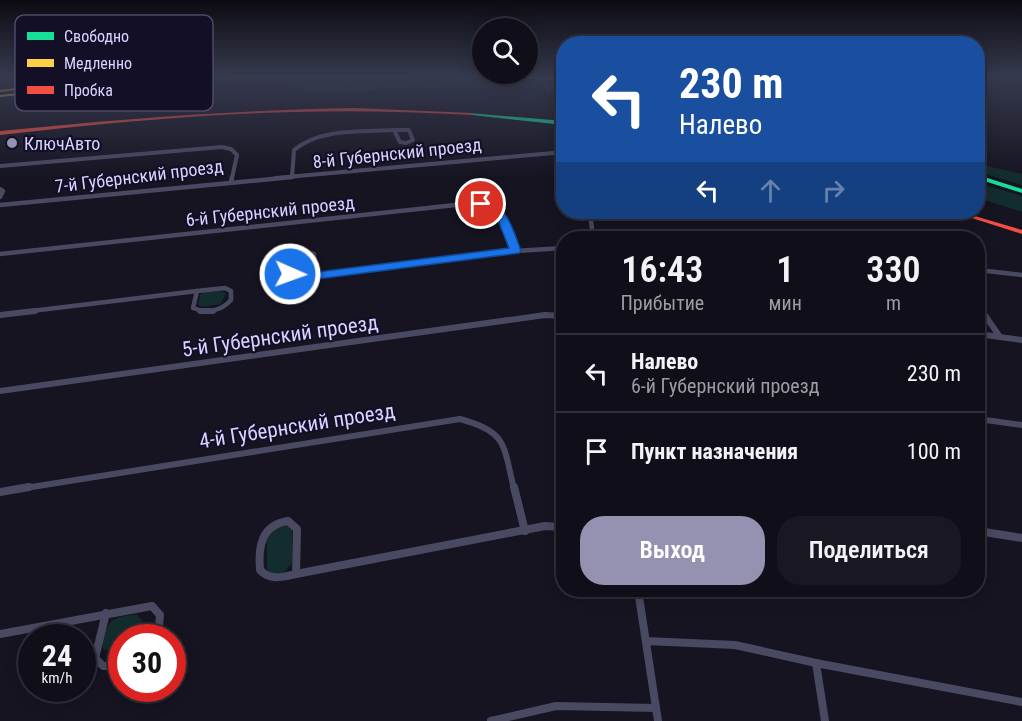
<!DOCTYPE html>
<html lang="ru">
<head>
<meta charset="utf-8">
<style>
	:root { --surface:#100f19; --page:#191822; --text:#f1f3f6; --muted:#9c9ca2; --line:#302f38; --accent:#9591b1 }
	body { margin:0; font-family:"Roboto Condensed",sans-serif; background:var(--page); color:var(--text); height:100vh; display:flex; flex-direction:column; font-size:22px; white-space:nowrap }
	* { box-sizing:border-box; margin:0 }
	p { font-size:20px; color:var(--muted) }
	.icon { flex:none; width:33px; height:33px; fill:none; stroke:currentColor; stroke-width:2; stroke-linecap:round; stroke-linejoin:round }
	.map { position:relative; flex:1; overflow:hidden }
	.details { position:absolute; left:556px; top:231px; width:429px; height:366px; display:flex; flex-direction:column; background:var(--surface); border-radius:24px; box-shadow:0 3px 15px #0003,0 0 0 2px var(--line) }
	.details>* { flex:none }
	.top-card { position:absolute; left:556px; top:36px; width:429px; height:183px; border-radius:24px; box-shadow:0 3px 15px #0003,0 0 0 2px var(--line); background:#1a4fa0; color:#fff; overflow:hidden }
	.controls { position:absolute; left:472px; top:18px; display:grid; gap:12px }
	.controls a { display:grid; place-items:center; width:66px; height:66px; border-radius:50%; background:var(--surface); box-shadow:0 3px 15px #0003,0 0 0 2px var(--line); font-size:30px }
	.speed { position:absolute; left:18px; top:624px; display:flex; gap:12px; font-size:30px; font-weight:700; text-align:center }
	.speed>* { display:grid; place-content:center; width:78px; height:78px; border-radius:50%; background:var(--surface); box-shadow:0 3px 15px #0003,0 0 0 2px var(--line); line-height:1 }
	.speed small { font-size:15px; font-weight:400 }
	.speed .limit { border:9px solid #d22; background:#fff; color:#111 }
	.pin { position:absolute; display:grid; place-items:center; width:51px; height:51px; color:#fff; margin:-26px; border:3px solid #fff; border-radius:50%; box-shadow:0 2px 6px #0007 }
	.me { position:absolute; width:66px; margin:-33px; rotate:92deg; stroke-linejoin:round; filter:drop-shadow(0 0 4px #0008) }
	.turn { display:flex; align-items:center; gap:21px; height:126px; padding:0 24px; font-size:27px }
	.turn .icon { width:78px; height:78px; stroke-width:2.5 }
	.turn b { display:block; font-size:42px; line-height:51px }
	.lanes { display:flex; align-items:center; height:57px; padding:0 24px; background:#0003; justify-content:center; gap:30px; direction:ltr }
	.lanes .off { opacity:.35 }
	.eta { display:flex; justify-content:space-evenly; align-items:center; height:102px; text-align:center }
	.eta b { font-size:36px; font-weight:600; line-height:42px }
	.cta { display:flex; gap:12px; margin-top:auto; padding:12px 24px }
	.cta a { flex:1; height:69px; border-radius:24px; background:var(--accent); color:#fff; font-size:24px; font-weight:600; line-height:69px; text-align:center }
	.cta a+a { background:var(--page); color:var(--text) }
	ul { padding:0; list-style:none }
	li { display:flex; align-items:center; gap:18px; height:78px; padding:0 24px; border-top:2px solid var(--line) }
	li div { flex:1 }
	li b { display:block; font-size:22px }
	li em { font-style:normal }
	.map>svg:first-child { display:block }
</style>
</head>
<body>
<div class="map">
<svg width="1022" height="721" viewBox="0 0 1022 721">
	<rect width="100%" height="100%" fill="#161421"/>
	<g fill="#132c2d">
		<path d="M525,78L564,83V90H556V93H546L547,89L542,87H521L526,83L516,81Z"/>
		<path d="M486,80L488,83L506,85L486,90L461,85L431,89L422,86L349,92H306L300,91L304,87L288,85L304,83L328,85L348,81L371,85L378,81L411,83Z"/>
		<path d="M978,164L1022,174V185L978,172Z"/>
		<path d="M978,183L1022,196V212L978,198Z"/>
		<path d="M221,291L226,293L221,304L202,307L198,305L200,295L203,292Z"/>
		<path d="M287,525L292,531V563L282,575L270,574L267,569V538L272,529Z"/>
		<path d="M137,614L143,622L138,637L122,638L121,648L104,650C101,644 103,642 104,636C110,616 119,617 137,614Z"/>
	</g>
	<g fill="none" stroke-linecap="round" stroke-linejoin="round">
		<g stroke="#4a4962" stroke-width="4">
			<path d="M394,130H409L413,140L406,143L400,142Z"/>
			<path d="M0,166L222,147L231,149L237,155L232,178"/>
			<path d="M292,177L294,150C320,128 362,132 394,130"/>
			<path d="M276,178L564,152"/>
		</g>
		<g stroke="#4a4962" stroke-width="4.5">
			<path d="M231,182L232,177"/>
			<path d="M0,189L3,191L0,197"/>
			<path d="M0,205L292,177"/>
			<path d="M590,212L593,238"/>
			<path d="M902,212L952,216L959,213"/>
			<path d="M592,232L688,238"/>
			<path d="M0,254L474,203C504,208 506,225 515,251"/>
			<path d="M978,270L1022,275"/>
			<path d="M314,276V254L304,251L292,257L290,274L301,278L515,251L564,248"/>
			<path d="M225,288L231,291V300C221,311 207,314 193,308L197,291Z"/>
			<path d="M978,307L984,312"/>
			<path d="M23,312L197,291"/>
		</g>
		<g stroke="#4a4962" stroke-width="6">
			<path d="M200,311H213"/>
			<path d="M982,311L1000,337"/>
			<path d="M0,315L35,311"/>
			<path d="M978,334L1022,340"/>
			<path d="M0,391L545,315L564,316"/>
			<path d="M978,419L1022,425"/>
			<path d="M19,489L460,419C508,432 503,445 514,489"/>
		</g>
		<g stroke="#4a4962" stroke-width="8">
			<path d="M514,487L525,531"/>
			<path d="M0,492L29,487"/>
			<path d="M288,521L297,529L296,574C283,577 270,581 260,570C258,547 261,525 288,521Z"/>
			<path d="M978,531L1022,538"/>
			<path d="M296,574L545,526L564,527"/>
			<path d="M638,590L658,721"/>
			<path d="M106,613L95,658L103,666H122"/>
			<path d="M0,634L152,606L160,615L158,638"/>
			<path d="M646,641L735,645L816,663L1022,702"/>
			<path d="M816,663L825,721"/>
			<path d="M491,721L556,706L656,708"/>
		</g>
		<g fill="#16e098" fill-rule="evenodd">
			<path d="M470,113L564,121V125L472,115L470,114Z"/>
			<path d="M978,175L1022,189V193L978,179Z"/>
		</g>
		<g fill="#ffcf43" fill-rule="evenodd">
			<path d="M116,76H127L0,92V90Z"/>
			<path d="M512,76H527L564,79V81L514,77Z"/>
			<path d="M153,79L155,80V81L0,97V95Z"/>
		</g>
		<g fill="#f24e42" fill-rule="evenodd">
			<path d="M240,76H410L408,77L240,78L149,82L147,81L149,80Z"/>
			<path d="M354,108L472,113L474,114L472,115C413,112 354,110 295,112C196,114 98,124 0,135V131C118,119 235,110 354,108Z"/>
			<path d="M953,212H961L1022,230V234Z"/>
		</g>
	</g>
	<linearGradient id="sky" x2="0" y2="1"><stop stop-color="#0c0b12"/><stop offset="0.43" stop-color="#363a4e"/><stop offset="1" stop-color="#363a4e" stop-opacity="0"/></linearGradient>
	<rect width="1022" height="177" fill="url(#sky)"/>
	<path fill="#1a73e8" stroke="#114b97" stroke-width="1.5" d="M477,201C506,198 513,230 521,251L519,253L302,281L285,274L290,271L302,274L509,248L496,215L477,206Z"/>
	<circle fill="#9591b1" stroke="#130f26" stroke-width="2" cx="12" cy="143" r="6"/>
	<g text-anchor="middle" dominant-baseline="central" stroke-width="4.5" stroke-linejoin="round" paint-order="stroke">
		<g font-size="18" fill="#d9d4ff" stroke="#130f26" text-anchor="start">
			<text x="24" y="143">КлючАвто</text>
		</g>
		<g font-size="18" fill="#d9d4ff" stroke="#130f26">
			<text transform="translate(397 153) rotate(-6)">8-й Губернский проезд</text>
			<text transform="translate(139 176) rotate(-7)">7-й Губернский проезд</text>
			<text transform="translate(270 211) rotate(-6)">6-й Губернский проезд</text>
		</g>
		<g font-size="21" fill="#d9d4ff" stroke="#130f26">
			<text transform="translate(280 336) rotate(-8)">5-й Губернский проезд</text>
			<text transform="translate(297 426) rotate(-9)">4-й Губернский проезд</text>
		</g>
	</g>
	<rect x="15" y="15" width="198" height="96" rx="9" fill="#130f26" stroke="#4e4a67" stroke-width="1.5"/>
	<rect x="27" y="32" width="27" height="8" fill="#16e098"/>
	<rect x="27" y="59" width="27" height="8" fill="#ffcf43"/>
	<rect x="27" y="86" width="27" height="8" fill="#f24e42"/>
	<g font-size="16" fill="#d9d4ff">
		<text x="64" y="42">Свободно</text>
		<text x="64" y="69">Медленно</text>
		<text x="64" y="96">Пробка</text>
	</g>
</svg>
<div class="controls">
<a><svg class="icon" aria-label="search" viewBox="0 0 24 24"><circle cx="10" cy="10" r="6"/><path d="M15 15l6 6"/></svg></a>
</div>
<div class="speed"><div>24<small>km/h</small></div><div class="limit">30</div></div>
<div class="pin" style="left:481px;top:204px;background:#d93025"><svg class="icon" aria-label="arrive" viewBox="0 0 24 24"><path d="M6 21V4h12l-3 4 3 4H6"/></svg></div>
<svg class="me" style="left:290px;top:274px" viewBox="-20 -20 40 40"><circle r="17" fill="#1a73e8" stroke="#fff" stroke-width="3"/><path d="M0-11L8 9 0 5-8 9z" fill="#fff"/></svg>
<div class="top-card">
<div class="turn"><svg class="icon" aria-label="left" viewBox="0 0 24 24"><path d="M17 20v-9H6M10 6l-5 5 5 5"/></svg><div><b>230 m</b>Налево</div></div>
<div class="lanes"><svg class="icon" aria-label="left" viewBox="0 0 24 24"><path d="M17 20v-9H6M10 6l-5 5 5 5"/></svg><svg class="icon off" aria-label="ahead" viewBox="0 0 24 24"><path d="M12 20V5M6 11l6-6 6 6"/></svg><svg class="icon off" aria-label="right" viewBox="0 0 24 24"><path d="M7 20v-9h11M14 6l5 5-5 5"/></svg></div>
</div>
<section class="details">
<div class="eta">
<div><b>16:43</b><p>Прибытие</p></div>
<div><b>1</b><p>мин</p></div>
<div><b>330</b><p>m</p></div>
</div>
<ul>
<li><svg class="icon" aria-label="left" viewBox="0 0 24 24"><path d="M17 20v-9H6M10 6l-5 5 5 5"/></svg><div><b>Налево</b><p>6-й Губернский проезд</p></div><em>230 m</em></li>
<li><svg class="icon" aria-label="arrive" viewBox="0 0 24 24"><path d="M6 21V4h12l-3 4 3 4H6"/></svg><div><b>Пункт назначения</b></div><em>100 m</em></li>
</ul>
<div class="cta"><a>Выход</a><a>Поделиться</a></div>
</section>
</div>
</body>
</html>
